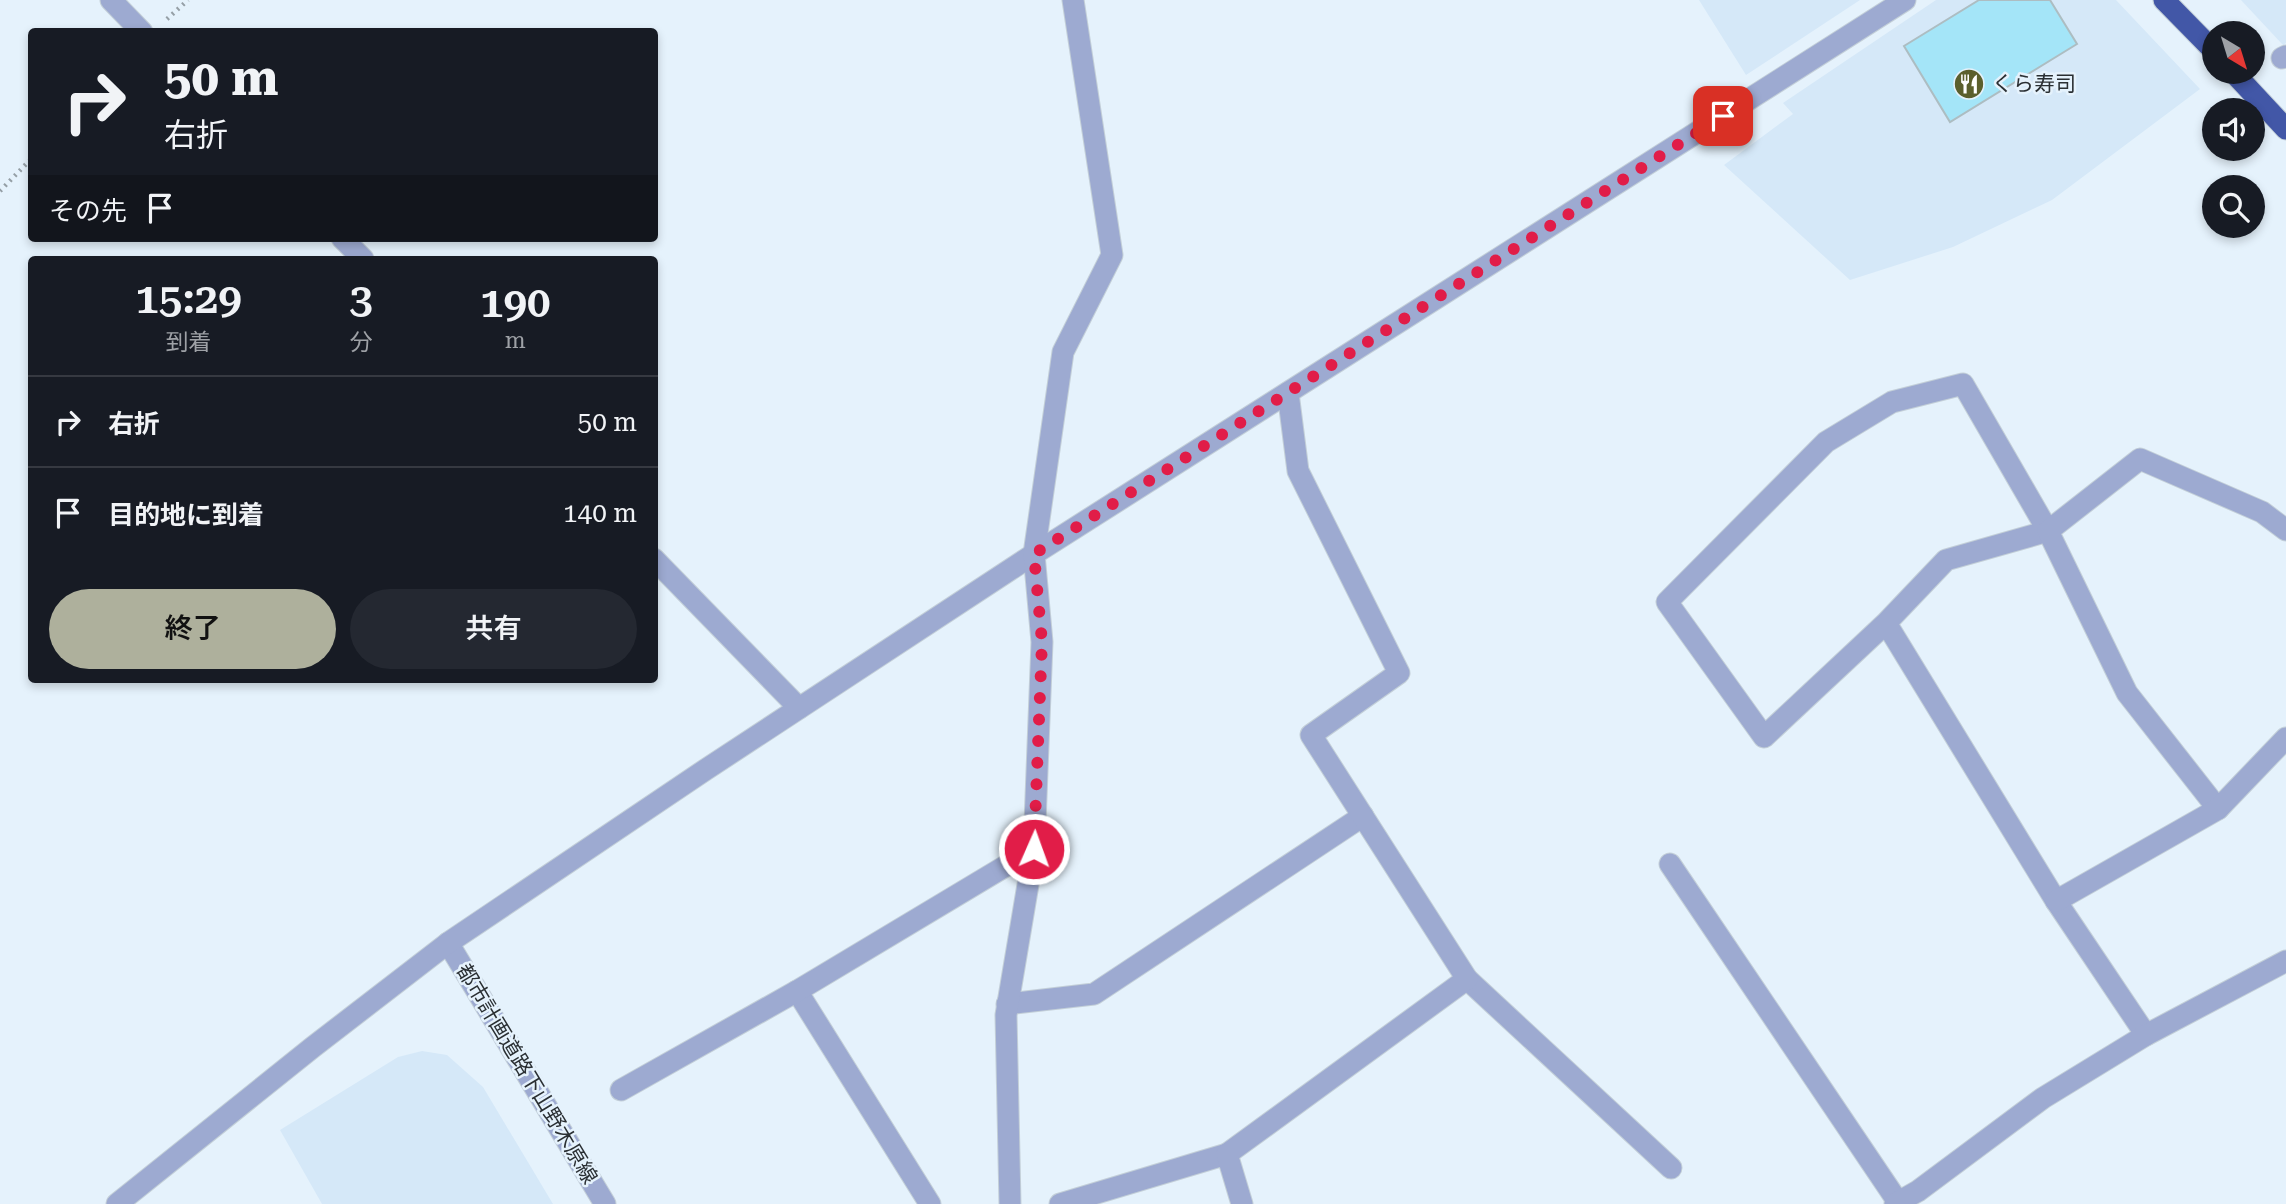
<!DOCTYPE html>
<html lang="ja">
<head>
<meta charset="utf-8">
<style>
	:root { --surface:#171b24; --page:#242831; --text:#f1f3f6; --muted:#9ea1a6; --line:#363941; --accent:#aeb09c }
	body { margin:0; font-family:"Roboto Serif","Noto Sans JP",serif; background:var(--page); color:var(--text); height:100vh; display:flex; flex-direction:column; font-size:26px; white-space:nowrap }
	* { box-sizing:border-box; margin:0 }
	p { font-size:23px; color:var(--muted) }
	.icon { flex:none; width:38px; height:38px; fill:none; stroke:currentColor; stroke-width:2; stroke-linecap:round; stroke-linejoin:round }
	.map { position:relative; flex:1; overflow:hidden }
	.side { position:absolute; left:28px; top:256px; width:630px; height:427px; display:flex; flex-direction:column; background:var(--surface); border-radius:7px; box-shadow:0 4px 10px #0003 }
	.side>* { flex:none }
	.top-card { position:absolute; left:28px; top:28px; width:630px; height:214px; border-radius:7px; box-shadow:0 4px 10px #0003; background:#171b24; color:var(--text); overflow:hidden }
	.needle { width:46px; rotate:142deg }
	.buttons { position:absolute; left:2202px; top:21px; display:grid; gap:14px }
	.buttons a { display:grid; place-items:center; width:63px; height:63px; border-radius:50%; background:var(--surface); box-shadow:0 4px 10px #0003; font-size:35px }
	.pin { position:absolute; display:grid; place-items:center; width:60px; height:60px; color:#fff; margin:-30px; border-radius:14px; box-shadow:0 4px 10px #0006 }
	.me { position:absolute; width:77px; margin:-38px; rotate:2deg; stroke-linejoin:round; filter:drop-shadow(0 0 5px #0008) }
	.turn { display:flex; align-items:center; gap:24px; height:147px; padding:0 21px; font-size:32px }
	.turn .icon { width:91px; height:91px; stroke-width:2.5 }
	.turn b { display:block; font-size:49px; line-height:60px }
	.then { display:flex; align-items:center; height:66px; padding:0 21px; background:#0003; gap:14px; font-size:26px }
	.eta { display:flex; justify-content:space-evenly; align-items:center; height:119px; text-align:center }
	.eta b { font-size:42px; font-weight:600; line-height:49px }
	.action { display:flex; gap:14px; margin-top:auto; padding:14px 21px }
	.action a { flex:1; height:80px; border-radius:42px; background:var(--accent); color:#111; font-size:28px; font-weight:600; line-height:80px; text-align:center }
	.action a+a { background:var(--page); color:var(--text) }
	ul { padding:0; list-style:none }
	li { display:flex; align-items:center; gap:21px; height:91px; padding:0 21px; border-top:2px solid var(--line) }
	li div { flex:1 }
	li b { display:block; font-size:26px }
	li em { font-style:normal }
	.map>svg:first-child { display:block }
</style>
</head>
<body>
<div class="map">
<svg width="2286" height="1204" viewBox="0 0 2286 1204">
	<rect width="100%" height="100%" fill="#e5f2fc"/>
	<g fill="#d5e8f8">
		<path d="M1699,0H1860L1746,75Z"/>
		<path d="M1936,0H2116L2200,89L2052,200L1953,247L1850,280L1724,165L1793,114L1783,103Z"/>
		<path d="M2241,0H2286V43L2283,45Z"/>
		<path d="M422,1051L447,1055L483,1087L553,1204H322L280,1130L398,1057Z"/>
	</g>
	<path fill="#a4e5f8" stroke="#adbdc2" stroke-width="2" d="M1979,0H2050L2077,44L1950,122L1904,46Z"/>
	<g fill="none" stroke-linecap="round" stroke-linejoin="round">
		<g stroke="#c3cfd8" stroke-width="23">
			<g id="minor">
				<path d="M111,0L142,32"/>
				<path d="M2282,58L2286,56"/>
				<path d="M342,238L363,259"/>
				<path d="M654,559L799,708"/>
				<path d="M1886,623L1946,560L2048,531L1963,384L1892,402L1826,442L1667,602L1764,737L1886,623L2056,901L2146,1035"/>
				<path d="M2218,809L2127,693L2048,531L2140,459L2262,512L2286,530"/>
				<path d="M1670,864L1898,1202"/>
				<path d="M2056,901L2218,809L2286,738"/>
				<path d="M448,943L605,1204"/>
				<path d="M1467,979L1671,1168"/>
				<path d="M797,991L930,1204"/>
				<path d="M1007,1004L1094,994L1363,816"/>
				<path d="M621,1090L797,991L1034,849"/>
				<path d="M117,1204L313,1047L448,943L705,770L1034,554L1905,0"/>
				<path d="M1010,1204L1006,1015L1034,849L1042,642L1034,554L1063,352L1112,255L1073,0"/>
				<path d="M1060,1204L1227,1154"/>
				<path d="M1242,1204L1227,1154L1467,979L1311,735L1399,673L1298,471L1288,393"/>
				<path d="M1895,1204L1918,1191L2043,1098L2146,1035L2286,961"/>
			</g>
		</g>
		<g stroke="#c3cfd8" stroke-width="23">
			<g id="highway">
				<path d="M2164,0L2214,51"/>
				<path d="M2233,72L2286,129"/>
			</g>
		</g>
		<g stroke="#959fa6" stroke-width="4.5" stroke-dasharray="2 5" stroke-linecap="butt">
			<path d="M167,19L188,0"/>
			<path d="M0,191L32,158"/>
		</g>
		<use href="#minor" stroke="#9daad1" stroke-width="21"/>
		<use href="#highway" stroke="#4257a7" stroke-width="21"/>
	</g>
	<g fill="none" stroke-linecap="round" stroke-linejoin="round">
		<path stroke="#e11d48" stroke-width="12" stroke-dasharray="0 21.6" d="M1034,849L1042,642L1034,554L1723,116"/>
	</g>
	<defs>
		<g id="restaurant-disc" transform="scale(1.575)"><circle r="9.5" fill="#5b5f2d" stroke="#e5f2fc"/><path d="M-5-6h1v4h1v-4h1v4h1v-4h1v5L-1.5 .5V6h-2V.5L-5-1ZM5-6V6H3V1.5H1.5Q1.5-4 5-6Z" fill="#fff"/></g>
	</defs>
	<g fill-rule="evenodd">
		<use href="#restaurant-disc" x="1969" y="84"/>
	</g>
	<g text-anchor="middle" dominant-baseline="central" stroke-width="5" stroke-linejoin="round" paint-order="stroke">
		<g font-size="21" fill="#2a2f33" stroke="#e5f2fc" text-anchor="start">
			<text x="1992" y="84">くら寿司</text>
		</g>
		<g font-size="21" fill="#2a2f33" stroke="#e5f2fc">
			<text transform="translate(527 1074) rotate(59)">都市計画道路下山野木原線</text>
		</g>
	</g>
</svg>
<div class="buttons">
<a><svg class="needle" viewBox="-14 -14 28 28"><path d="M0-13l5 13h-10z" fill="#e53935"/><path d="M0 13l5-13h-10z" fill="#9ea1a6"/></svg></a>
<a><svg class="icon" aria-label="sound" viewBox="0 0 24 24"><path d="M4 9h4l5-4v14l-5-4H4zM17 9q2 3 0 6"/></svg></a>
<a><svg class="icon" aria-label="search" viewBox="0 0 24 24"><circle cx="10" cy="10" r="6"/><path d="M15 15l6 6"/></svg></a>
</div>
<div class="pin" style="left:1723px;top:116px;background:#d93025"><svg class="icon" aria-label="arrive" viewBox="0 0 24 24"><path d="M6 21V4h12l-3 4 3 4H6"/></svg></div>
<svg class="me" style="left:1034px;top:849px" viewBox="-20 -20 40 40"><circle r="17" fill="#e11d48" stroke="#fff" stroke-width="3"/><path d="M0-11L8 9 0 5-8 9z" fill="#fff"/></svg>
<div class="top-card">
<div class="turn"><svg class="icon" aria-label="right" viewBox="0 0 24 24"><path d="M7 20v-9h11M14 6l5 5-5 5"/></svg><div><b>50 m</b>右折</div></div>
<div class="then">その先<svg class="icon" aria-label="arrive" viewBox="0 0 24 24"><path d="M6 21V4h12l-3 4 3 4H6"/></svg></div>
</div>
<section class="side">
<div class="eta">
<div><b>15:29</b><p>到着</p></div>
<div><b>3</b><p>分</p></div>
<div><b>190</b><p>m</p></div>
</div>
<ul>
<li><svg class="icon" aria-label="right" viewBox="0 0 24 24"><path d="M7 20v-9h11M14 6l5 5-5 5"/></svg><div><b>右折</b></div><em>50 m</em></li>
<li><svg class="icon" aria-label="arrive" viewBox="0 0 24 24"><path d="M6 21V4h12l-3 4 3 4H6"/></svg><div><b>目的地に到着</b></div><em>140 m</em></li>
</ul>
<div class="action"><a>終了</a><a>共有</a></div>
</section>
</div>
</body>
</html>
